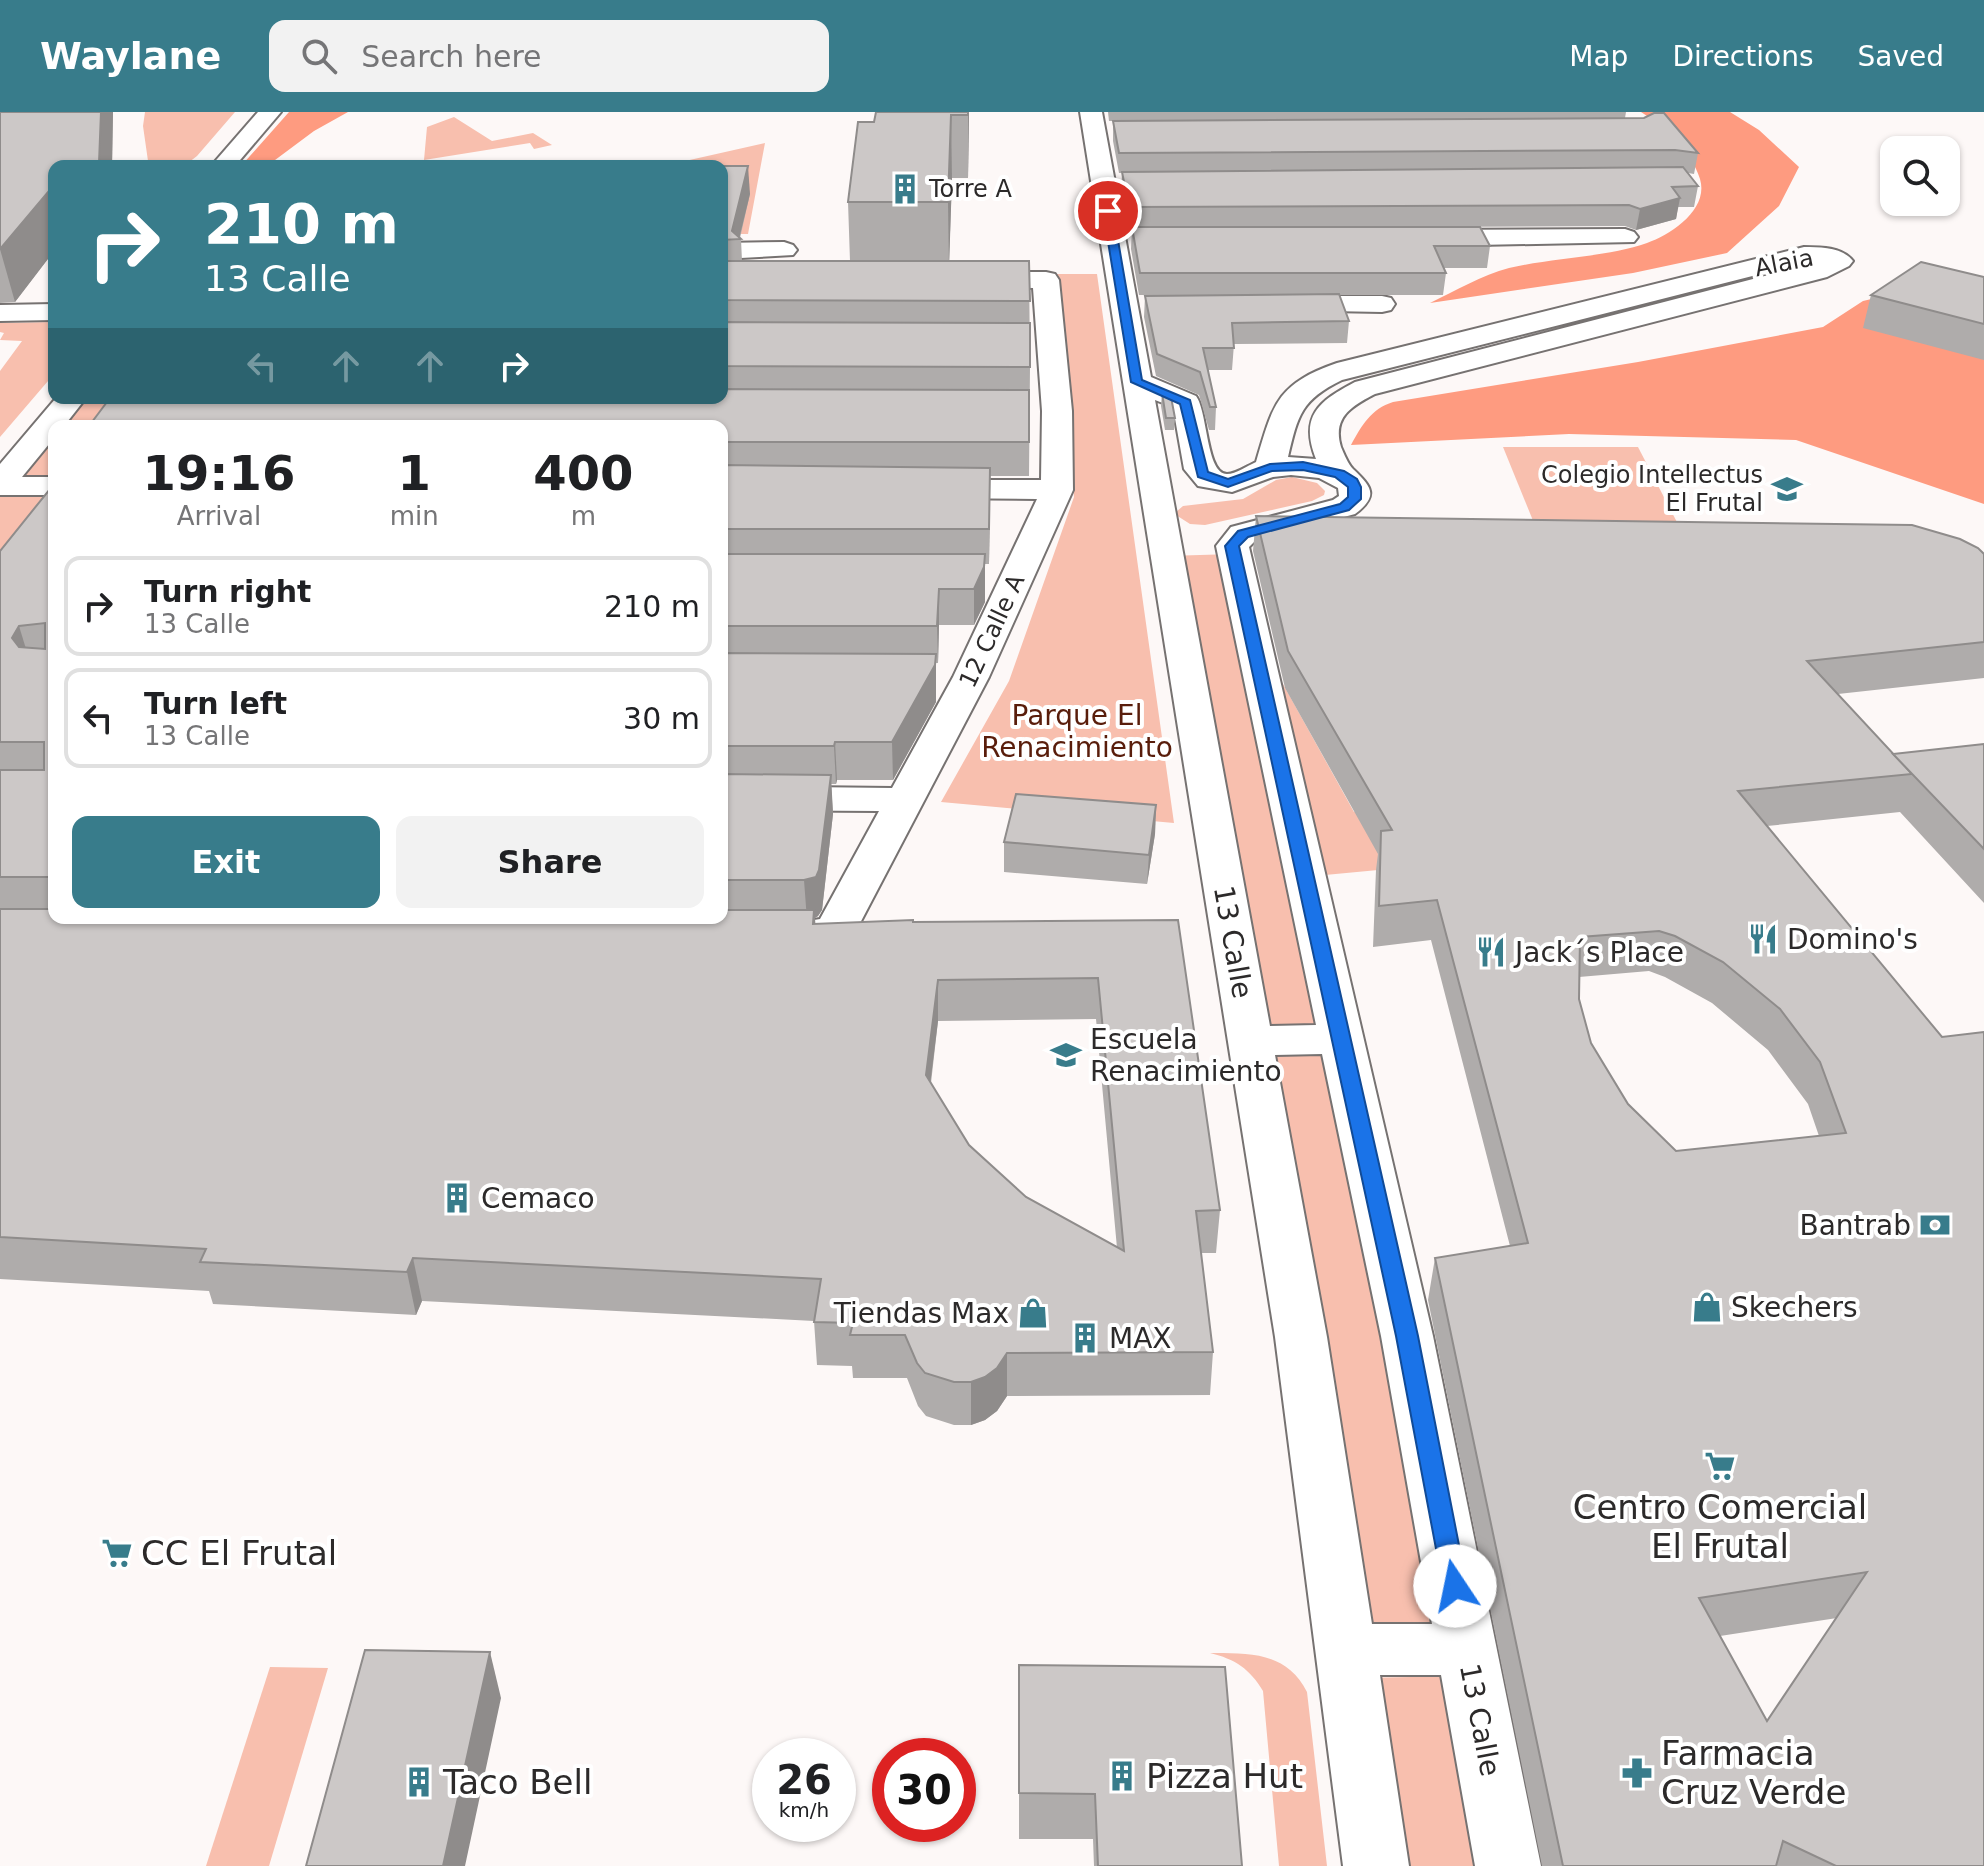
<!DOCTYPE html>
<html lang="en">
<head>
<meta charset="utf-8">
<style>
	:root { --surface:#fff; --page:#f2f2f2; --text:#202124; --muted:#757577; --line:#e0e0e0; --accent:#387c8b }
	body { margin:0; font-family:"DejaVu Sans",sans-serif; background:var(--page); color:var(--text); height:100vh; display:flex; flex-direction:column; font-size:30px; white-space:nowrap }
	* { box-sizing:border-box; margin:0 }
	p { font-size:26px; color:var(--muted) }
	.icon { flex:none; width:44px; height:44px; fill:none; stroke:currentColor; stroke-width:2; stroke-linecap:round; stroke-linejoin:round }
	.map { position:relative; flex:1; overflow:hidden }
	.drawer { position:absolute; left:48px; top:308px; width:680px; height:504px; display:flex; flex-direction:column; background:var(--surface); border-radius:16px; box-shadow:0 2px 6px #0004 }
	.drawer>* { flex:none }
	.banner { position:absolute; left:48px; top:48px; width:680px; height:244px; border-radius:16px; box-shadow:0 2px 6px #0004; background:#387c8b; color:#fff; overflow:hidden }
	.fabs { position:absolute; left:1880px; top:24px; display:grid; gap:16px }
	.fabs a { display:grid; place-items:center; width:80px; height:80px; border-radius:16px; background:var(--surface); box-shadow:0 2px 6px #0004; font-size:40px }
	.speed { position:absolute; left:752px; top:1626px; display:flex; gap:16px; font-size:40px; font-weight:700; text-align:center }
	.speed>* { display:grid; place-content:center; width:104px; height:104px; border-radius:50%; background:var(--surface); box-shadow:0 2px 6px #0004; line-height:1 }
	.speed small { font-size:20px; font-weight:400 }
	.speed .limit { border:12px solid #d22; background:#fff; color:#111 }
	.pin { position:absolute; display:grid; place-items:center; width:68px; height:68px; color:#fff; margin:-34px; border:4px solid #fff; border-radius:50%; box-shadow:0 2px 8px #0007 }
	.me { position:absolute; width:88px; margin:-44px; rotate:349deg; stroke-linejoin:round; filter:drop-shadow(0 0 6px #0008) }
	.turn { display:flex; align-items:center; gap:28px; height:168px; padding:0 24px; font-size:36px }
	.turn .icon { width:104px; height:104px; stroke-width:2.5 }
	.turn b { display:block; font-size:56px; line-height:68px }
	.lanes { display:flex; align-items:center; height:76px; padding:0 24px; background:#0003; justify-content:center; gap:40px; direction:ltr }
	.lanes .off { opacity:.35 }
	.eta { display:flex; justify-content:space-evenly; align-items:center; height:136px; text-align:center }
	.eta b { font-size:48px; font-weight:800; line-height:56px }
	.primary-button { display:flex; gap:16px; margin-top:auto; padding:16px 24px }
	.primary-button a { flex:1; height:92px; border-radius:16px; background:var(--accent); color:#fff; font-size:32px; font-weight:800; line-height:92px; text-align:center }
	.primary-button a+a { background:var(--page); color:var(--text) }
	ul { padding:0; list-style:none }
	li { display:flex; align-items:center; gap:24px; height:100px; margin:0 16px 12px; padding:0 8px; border:4px solid var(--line); border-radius:16px }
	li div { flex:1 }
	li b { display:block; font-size:30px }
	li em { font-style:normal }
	header { display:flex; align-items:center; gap:48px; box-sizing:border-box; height:112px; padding:0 40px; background:var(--accent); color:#fff }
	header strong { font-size:38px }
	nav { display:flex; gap:44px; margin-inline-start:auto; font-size:28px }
	.search { width:560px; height:72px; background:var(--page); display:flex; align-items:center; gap:20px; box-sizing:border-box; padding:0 28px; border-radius:16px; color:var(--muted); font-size:30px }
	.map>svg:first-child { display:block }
</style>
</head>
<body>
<header>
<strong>Waylane</strong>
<div class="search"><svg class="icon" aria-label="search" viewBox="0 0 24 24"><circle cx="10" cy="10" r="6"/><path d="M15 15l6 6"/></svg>Search here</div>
<nav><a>Map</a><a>Directions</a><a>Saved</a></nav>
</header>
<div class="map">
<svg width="1984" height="1754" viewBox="0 0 1984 1754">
	<rect width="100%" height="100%" fill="#fdf8f7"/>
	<g fill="#f8bfae">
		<path d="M145,0H235L197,44L184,54H145L148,49L143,14Z"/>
		<path d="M454,5L492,29L533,21L552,33L534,37L530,31L424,48L427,15Z"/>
		<path d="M765,31L748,122H722V54H663Z"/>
		<path d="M1056,162H1097L1174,711L941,690L1009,569L1074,385Z"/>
		<path d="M54,210V262L0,325V259L22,229L0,228L4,221L0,220V211Z"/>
		<path d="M71,286H131L109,314H54V385L0,455V372Z"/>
		<path d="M1503,335H1638L1680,416H1536Z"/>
		<path d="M1292,365L1317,371L1325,379L1324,383L1312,389L1205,413L1190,412L1176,403V400L1183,394L1243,387L1276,368Z"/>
		<path d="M1233,442L1341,927L1250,929L1167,444Z"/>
		<path d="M1278,563L1354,700L1383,698L1410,755L1325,763Z"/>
		<path d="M1341,943L1462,1524L1347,1526L1255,944Z"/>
		<path d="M1210,1541C1250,1541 1287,1540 1307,1580L1327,1754H1279L1263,1579C1250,1557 1235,1547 1210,1541Z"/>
		<path d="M270,1555L328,1556L269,1754H206Z"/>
		<path d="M1462,1564L1498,1754H1385L1358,1566Z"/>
	</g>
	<g fill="#fe9b80">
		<path d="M289,0H348L314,19L267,54H241Z"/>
		<path d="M1641,0H1730L1759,18L1799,55L1779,94L1727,141L1633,161L1430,191C1455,179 1482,163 1509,156C1551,146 1608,145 1647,131C1672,122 1709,97 1700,67C1692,40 1665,15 1641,0Z"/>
		<path d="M1909,178L1984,195V392L1796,328L1569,322L1351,333C1362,313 1371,297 1393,290L1638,250L1823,215L1863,189Z"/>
	</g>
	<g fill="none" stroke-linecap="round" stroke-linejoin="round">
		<g stroke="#767271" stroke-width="4">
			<g id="street">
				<path d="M258,0H281L235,54H211Z"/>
				<path d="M1080,0H1102L1151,265L1196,284C1208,300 1206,362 1227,362C1236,362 1247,354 1256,350C1273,293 1276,272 1337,251L1804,135C1821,135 1842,135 1853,149L1849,154L1827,165L1375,282C1352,294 1332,305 1341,335C1344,342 1348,352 1353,357C1372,375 1379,384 1355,402L1255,429L1249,435L1433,1224L1541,1754H1475L1441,1563H1380L1409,1754H1343L1275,1225ZM1804,151H1815L1355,270C1319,289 1299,304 1316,347L1288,345C1298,303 1301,288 1342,268ZM1155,288L1173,295L1184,357L1198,374L1232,380L1273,365L1291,363L1319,366L1338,376L1339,384L1333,388L1231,415L1216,434L1316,913L1270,914ZM1322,942L1381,1224L1432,1512H1372L1327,1225L1275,943Z"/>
				<path d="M1625,117L1634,120L1638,125L1634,130L1427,134L1418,131L1414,126L1418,121L1427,118Z"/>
				<path d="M784,130L793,133L797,138L793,143L722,147V131Z"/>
				<path d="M968,160H1046L1055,162L1059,168L1072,299L1073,378L989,565L858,815C841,841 799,840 771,833L765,824L771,815L820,807L879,699L722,698V674L892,676L953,565L1037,387L932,386L921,384L916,377L921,370L932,368H1041L1042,299L1033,176L959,174L955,168L959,162Z"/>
				<path d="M1285,184H1382L1391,186L1395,192L1391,198L1382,200L1276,198L1272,192L1276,186Z"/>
				<path d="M54,192V208L0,209V193Z"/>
				<path d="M56,286H86L64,314H54V326L22,365H54V383H0V352Z"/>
			</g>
		</g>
		<use href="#street" fill="#fff" fill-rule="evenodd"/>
	</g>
	<g fill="#afacab" fill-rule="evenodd">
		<path d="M0,0H113L112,54H54V139L15,190L0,191Z"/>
		<path d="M969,0L968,66H952L949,149H1029L1030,255L1029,364H990L989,452H985V490L974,513H939L938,551H936V590L893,668H837L836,672H831L833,702L822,798L818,804L815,806V812L1178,808L1220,1098L1216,1141H1201L1213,1240L1210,1283L1007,1284L997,1299L985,1308L971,1313H954L926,1304L918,1294L907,1266H853L852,1254L817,1253L814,1209L422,1189L416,1203L213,1192L209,1179L0,1167V439L54,372V806H722V54L750,82L740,126L741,127L742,149H850L848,90L874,10ZM1096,907L1117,1136L1026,1085L969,1033L931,971L938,909Z"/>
		<path d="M1108,0H1626L1625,6L1109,9Z"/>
		<path d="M1644,6L1698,41L1694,62L1688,61L1698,74L1694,95H1678L1676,107L1636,118L1625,114L1420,115L1490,134L1487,156H1444L1446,161L1443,183H1339L1349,209L1347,231L1234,232L1232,258H1208L1216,295L1215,318H1209L1199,283L1156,264L1144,205L1145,184L1236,183H1139L1131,137L1132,116H1128L1121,81L1122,61H1119L1113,29V9Z"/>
		<path d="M1984,165V248L1863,216L1871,183Z"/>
		<path d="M1162,281L1175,306L1174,318H1165L1161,294Z"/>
		<path d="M1256,404L1984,442V566L1838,582L1893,642L1984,632V791L1900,700L1767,714L1942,925L1984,1754H1542L1428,1188L1435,1146L1510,1134L1431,828L1373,835L1376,758L1378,742L1285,576L1253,439ZM1649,859L1665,865L1712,891L1768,938L1808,992L1819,1024L1676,1039L1628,992L1591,931L1579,887V865ZM1837,1506L1767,1609L1720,1524Z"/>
		<path d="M1156,693L1155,722L1147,772L1004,760V730Z"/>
		<path d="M1019,1599L1242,1754H1094L1093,1727H1019Z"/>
	</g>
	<g fill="#8f8c8b">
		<path d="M101,0H113L112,54H71Z"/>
		<path d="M968,0H969L968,66Z"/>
		<path d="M951,3L952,66L949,157L948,90Z"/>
		<path d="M748,54L750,82L739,127L732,119Z"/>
		<path d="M51,69H54V139L15,190L0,137Z"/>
		<path d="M1680,86L1676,107L1636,118L1640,97Z"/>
		<path d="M990,356V390L989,452V417Z"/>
		<path d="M985,442V490L974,513V477Z"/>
		<path d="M939,477V513L938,551L937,514Z"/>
		<path d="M19,514L30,550L12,526Z"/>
		<path d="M936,542V590L893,668L892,630Z"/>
		<path d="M835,630L837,668L836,672L834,634Z"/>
		<path d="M831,663L833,702L822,798L818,804L815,806L817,838L813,812L807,808L804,768Z"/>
		<path d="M1156,693L1155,722L1147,772L1149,743Z"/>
		<path d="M938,868V909L926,1005V963Z"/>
		<path d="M413,1146L422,1189L416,1203L407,1160Z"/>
		<path d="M1007,1241V1284L997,1299L985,1308L971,1313V1270Z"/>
		<path d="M490,1540L501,1586L465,1754H443Z"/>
	</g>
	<g fill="#ccc8c7" stroke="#8f8c8b" stroke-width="2" fill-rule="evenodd">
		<path d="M0,0H101L99,51L71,54H54V69H51L49,79L0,137Z"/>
		<path d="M876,0H968V3H951L948,90H848L858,10H874Z"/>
		<path d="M1654,1H1664L1698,41L1675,38L1119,41L1113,9L1644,6Z"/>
		<path d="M686,54H748L732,119L741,127L722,128V54Z"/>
		<path d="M1683,55L1698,74L1672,75L1680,86L1640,97L1629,93L1129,95L1122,60Z"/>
		<path d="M1132,115H1480L1490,134H1434L1446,161H1140Z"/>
		<path d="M722,149H1029L1030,189L722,188Z"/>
		<path d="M1921,150L1984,165V212L1871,183Z"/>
		<path d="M1339,182L1349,209L1232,211L1234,236H1203L1216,295H1210L1200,260L1157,242L1145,184Z"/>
		<path d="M722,210L1030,211V255L722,254Z"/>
		<path d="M722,277L1029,278V330H722V314H89L110,286H722Z"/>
		<path d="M1162,281L1171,285L1175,306H1166Z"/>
		<path d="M722,353L990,356L989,417H722Z"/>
		<path d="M54,372V765H0V658H44V630H0V439ZM45,511V537L19,535L12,526L19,514Z"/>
		<path d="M1256,404L1912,413L1960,427L1978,436L1984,442V530L1807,549L1912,662L1738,679L1942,925L1984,920V1754H1836L1783,1729L1776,1754H1563L1435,1146L1528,1131L1437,788L1379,794L1381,719L1392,718L1288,539ZM1659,819L1675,824L1723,850L1780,897L1820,950L1846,1021L1676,1039L1628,992L1591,931L1579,887L1580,825ZM1867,1460L1767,1609L1699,1486Z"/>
		<path d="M722,442H985L984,455L974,477H939L937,514H722Z"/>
		<path d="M722,541L936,542L935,553L892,630H835L834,634H722Z"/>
		<path d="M1984,632V737L1893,642Z"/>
		<path d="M722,662L831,663L819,758L816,765L804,768H722Z"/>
		<path d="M1016,682L1156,693L1149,743L1004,730Z"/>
		<path d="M0,797H54V806H722V798H814L813,812L913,808V810L1178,808L1220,1098L1196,1099L1213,1240L1007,1241L997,1256L985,1265L971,1270H954L925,1261L917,1251L905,1223H850L853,1211L814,1210L821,1167L413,1146L407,1160L200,1150L206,1137L0,1125ZM1098,866L1124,1139L1026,1085L969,1033L926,963L938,868Z"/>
		<path d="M365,1538L490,1540L443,1754H306Z"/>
		<path d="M1019,1553L1225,1555L1242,1754H1098L1095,1682L1019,1681Z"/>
	</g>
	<path fill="#1a73e8" stroke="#114b97" stroke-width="2" d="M1108,96L1113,99L1142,268L1190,288L1208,360L1228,367L1270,352L1303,350L1344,359L1357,367L1361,375V387L1349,398L1248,425L1239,434L1418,1224L1467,1474L1463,1481L1455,1484L1446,1481L1443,1474L1396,1224L1225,434L1238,419L1340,392L1348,385V375L1335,365L1303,358L1272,359L1228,375L1198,365L1180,292L1131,270L1103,99Z"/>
	<defs>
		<g id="building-bare" transform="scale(2.4)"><path d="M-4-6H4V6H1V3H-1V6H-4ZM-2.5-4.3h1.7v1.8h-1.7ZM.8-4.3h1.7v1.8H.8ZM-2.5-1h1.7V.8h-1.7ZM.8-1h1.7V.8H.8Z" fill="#387c8b" stroke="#fff" stroke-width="2.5" paint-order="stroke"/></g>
		<g id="school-bare" transform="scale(2.4)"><path d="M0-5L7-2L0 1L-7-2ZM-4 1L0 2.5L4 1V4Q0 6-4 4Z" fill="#387c8b" stroke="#fff" stroke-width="2.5" paint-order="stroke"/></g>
		<g id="restaurant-bare" transform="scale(2.4)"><path d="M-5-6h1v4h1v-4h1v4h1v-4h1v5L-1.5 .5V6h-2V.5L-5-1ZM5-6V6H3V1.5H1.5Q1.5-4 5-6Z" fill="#387c8b" stroke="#fff" stroke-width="2.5" paint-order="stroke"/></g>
		<g id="bank-bare" transform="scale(2.4)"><path d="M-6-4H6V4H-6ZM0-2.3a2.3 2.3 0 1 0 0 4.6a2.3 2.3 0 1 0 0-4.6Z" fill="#387c8b" stroke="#fff" stroke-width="2.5" paint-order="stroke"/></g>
		<g id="shop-bare" transform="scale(2.4)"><path d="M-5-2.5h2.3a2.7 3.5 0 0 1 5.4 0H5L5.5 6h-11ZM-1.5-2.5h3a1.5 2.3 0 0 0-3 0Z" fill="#387c8b" stroke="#fff" stroke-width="2.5" paint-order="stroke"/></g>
		<g id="supermarket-bare" transform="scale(2.4)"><path d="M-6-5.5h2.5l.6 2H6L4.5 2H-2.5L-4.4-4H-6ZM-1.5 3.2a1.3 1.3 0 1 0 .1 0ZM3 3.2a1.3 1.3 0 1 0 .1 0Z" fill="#387c8b" stroke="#fff" stroke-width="2.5" paint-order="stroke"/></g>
		<g id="pharmacy-bare" transform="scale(2.4)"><path d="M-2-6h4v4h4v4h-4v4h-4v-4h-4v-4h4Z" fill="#387c8b" stroke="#fff" stroke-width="2.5" paint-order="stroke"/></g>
	</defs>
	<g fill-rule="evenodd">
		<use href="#building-bare" x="905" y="77"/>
		<use href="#school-bare" x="1787" y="377"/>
		<use href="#restaurant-bare" x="1763" y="827"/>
		<use href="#restaurant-bare" x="1491" y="840"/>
		<use href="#school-bare" x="1066" y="943"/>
		<use href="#building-bare" x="457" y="1086"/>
		<use href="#bank-bare" x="1935" y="1113"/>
		<use href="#shop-bare" x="1707" y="1195"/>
		<use href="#shop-bare" x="1033" y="1201"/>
		<use href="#building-bare" x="1085" y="1226"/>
		<use href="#supermarket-bare" x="1720" y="1354"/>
		<use href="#supermarket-bare" x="117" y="1441"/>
		<use href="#pharmacy-bare" x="1637" y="1661"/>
		<use href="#building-bare" x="1122" y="1664"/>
		<use href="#building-bare" x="419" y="1670"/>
	</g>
	<g text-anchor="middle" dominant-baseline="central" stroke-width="8" stroke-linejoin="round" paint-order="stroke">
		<g font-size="24" fill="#2c2a2a" stroke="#fff" text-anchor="start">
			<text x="929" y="77">Torre A</text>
			<text x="1763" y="363" text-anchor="end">Colegio Intellectus<tspan x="1763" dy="28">El Frutal</tspan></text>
		</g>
		<g font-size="24" fill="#2c2a2a" stroke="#fff">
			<text transform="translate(1784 151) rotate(-11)">Alaia</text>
			<text transform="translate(992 519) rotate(-65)">12 Calle A</text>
		</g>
		<g font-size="28" fill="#591d0b" stroke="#fff">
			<text x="1077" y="603">Parque El<tspan x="1077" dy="32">Renacimiento</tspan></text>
		</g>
		<g font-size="28" fill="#2c2a2a" stroke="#fff" text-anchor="start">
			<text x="1787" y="827">Domino's</text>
			<text x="1515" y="840">Jack´s Place</text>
			<text x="1090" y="927">Escuela<tspan x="1090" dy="32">Renacimiento</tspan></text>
			<text x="481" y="1086">Cemaco</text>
			<text x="1911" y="1113" text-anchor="end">Bantrab</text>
			<text x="1731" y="1195">Skechers</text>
			<text x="1009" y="1201" text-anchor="end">Tiendas Max</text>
			<text x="1109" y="1226">MAX</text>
		</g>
		<g font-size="28" fill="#2c2a2a" stroke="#fff">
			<text transform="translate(1233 830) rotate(80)">13 Calle</text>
			<text transform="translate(1480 1608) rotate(79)">13 Calle</text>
		</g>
		<g font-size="34" fill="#2c2a2a" stroke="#fff" text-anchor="start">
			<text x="1720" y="1395" text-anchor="middle">Centro Comercial<tspan x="1720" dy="39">El Frutal</tspan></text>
			<text x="141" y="1441">CC El Frutal</text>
			<text x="1661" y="1641">Farmacia<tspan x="1661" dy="39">Cruz Verde</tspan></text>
			<text x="1146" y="1664">Pizza Hut</text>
			<text x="443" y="1670">Taco Bell</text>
		</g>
	</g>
</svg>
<div class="fabs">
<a><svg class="icon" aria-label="search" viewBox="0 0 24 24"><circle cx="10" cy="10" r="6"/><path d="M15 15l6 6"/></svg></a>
</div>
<div class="speed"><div>26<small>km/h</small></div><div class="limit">30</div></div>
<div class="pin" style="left:1108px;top:99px;background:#d93025"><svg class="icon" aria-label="arrive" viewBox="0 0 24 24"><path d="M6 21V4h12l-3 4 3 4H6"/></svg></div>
<svg class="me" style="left:1455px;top:1474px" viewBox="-20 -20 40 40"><circle r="19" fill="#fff"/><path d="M0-13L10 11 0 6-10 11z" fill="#1a73e8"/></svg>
<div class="banner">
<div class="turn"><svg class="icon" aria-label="right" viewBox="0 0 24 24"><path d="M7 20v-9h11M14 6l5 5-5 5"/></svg><div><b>210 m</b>13 Calle</div></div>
<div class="lanes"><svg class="icon off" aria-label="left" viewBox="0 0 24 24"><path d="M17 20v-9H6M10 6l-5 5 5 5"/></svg><svg class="icon off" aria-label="ahead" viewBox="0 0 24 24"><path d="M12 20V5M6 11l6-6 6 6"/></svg><svg class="icon off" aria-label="ahead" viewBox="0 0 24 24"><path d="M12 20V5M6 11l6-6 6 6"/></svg><svg class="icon" aria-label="right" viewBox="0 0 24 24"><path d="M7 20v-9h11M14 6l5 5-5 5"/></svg></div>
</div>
<section class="drawer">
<div class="eta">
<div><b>19:16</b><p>Arrival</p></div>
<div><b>1</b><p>min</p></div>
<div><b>400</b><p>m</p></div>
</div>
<ul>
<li><svg class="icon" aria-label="right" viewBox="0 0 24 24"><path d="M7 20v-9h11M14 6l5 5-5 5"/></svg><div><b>Turn right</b><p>13 Calle</p></div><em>210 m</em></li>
<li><svg class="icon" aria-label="left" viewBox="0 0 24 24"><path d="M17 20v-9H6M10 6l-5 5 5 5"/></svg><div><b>Turn left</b><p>13 Calle</p></div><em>30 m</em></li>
</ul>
<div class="primary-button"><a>Exit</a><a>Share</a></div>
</section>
</div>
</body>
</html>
